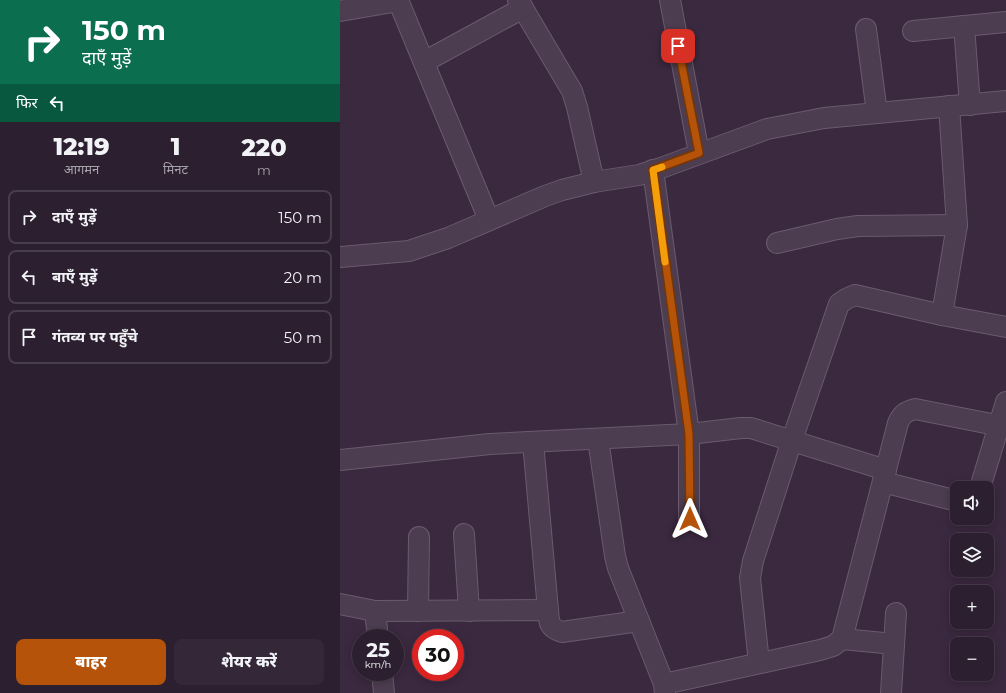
<!DOCTYPE html>
<html lang="hi">
<head>
<meta charset="utf-8">
<style>
	:root { --surface:#2c1f2f; --page:#342737; --text:#f1f3f6; --muted:#a6a2aa; --line:#483d4b; --accent:#b45309 }
	body { margin:0; font-family:Montserrat,"Noto Sans Devanagari",sans-serif; background:var(--page); color:var(--text); height:100vh; display:flex; flex-direction:column; font-size:15px; white-space:nowrap }
	* { box-sizing:border-box; margin:0 }
	p { font-size:13px; color:var(--muted) }
	.icon { flex:none; width:22px; height:22px; fill:none; stroke:currentColor; stroke-width:2; stroke-linecap:round; stroke-linejoin:round }
	.map { position:relative; flex:1; overflow:hidden }
	.panel { display:flex; flex-direction:column; background:var(--surface); width:340px }
	.panel>* { flex:none }
	.guide { background:#0b6e4f; color:#fff; overflow:hidden }
	.fabs { position:absolute; left:610px; top:481px; display:grid; gap:8px }
	.fabs a { display:grid; place-items:center; width:44px; height:44px; border-radius:8px; background:var(--surface); box-shadow:0 2px 10px #0003,0 0 0 1px var(--line); font-size:20px }
	.speed { position:absolute; left:12px; top:629px; display:flex; gap:8px; font-size:20px; font-weight:700; text-align:center }
	.speed>* { display:grid; place-content:center; width:52px; height:52px; border-radius:50%; background:var(--surface); box-shadow:0 2px 10px #0003,0 0 0 1px var(--line); line-height:1 }
	.speed small { font-size:10px; font-weight:400 }
	.speed .limit { border:6px solid #d22; background:#fff; color:#111 }
	.pin { position:absolute; display:grid; place-items:center; width:34px; height:34px; color:#fff; margin:-17px; border-radius:8px; box-shadow:0 2px 6px #0006 }
	.me { position:absolute; width:44px; margin:-22px; rotate:0deg; stroke-linejoin:round; filter:drop-shadow(0 0 3px #0008) }
	.turn { display:flex; align-items:center; gap:14px; height:84px; padding:0 16px; font-size:18px }
	.turn .icon { width:52px; height:52px; stroke-width:2.5 }
	.turn b { display:block; font-size:28px; line-height:34px }
	.then { display:flex; align-items:center; height:38px; padding:0 16px; background:#0003; gap:8px; font-size:15px }
	.eta { display:flex; justify-content:space-evenly; align-items:center; height:68px; text-align:center }
	.eta b { font-size:24px; font-weight:800; line-height:28px }
	.cta { display:flex; gap:8px; margin-top:auto; padding:8px 16px }
	.cta a { flex:1; height:46px; border-radius:8px; background:var(--accent); color:#fff; font-size:16px; font-weight:800; line-height:46px; text-align:center }
	.cta a+a { background:var(--page); color:var(--text) }
	ul { padding:0; list-style:none }
	li { display:flex; align-items:center; gap:12px; height:54px; margin:0 8px 6px; padding:0 8px; border:2px solid var(--line); border-radius:8px }
	li div { flex:1 }
	li b { display:block; font-size:15px }
	li em { font-style:normal }
	main { display:flex; flex:1; min-height:0 }
	.map>svg:first-child { display:block }
</style>
</head>
<body>
<main>
<section class="panel">
<div class="guide">
<div class="turn"><svg class="icon" aria-label="right" viewBox="0 0 24 24"><path d="M7 20v-9h11M14 6l5 5-5 5"/></svg><div><b>150 m</b>दाएँ मुड़ें</div></div>
<div class="then">फिर<svg class="icon" aria-label="left" viewBox="0 0 24 24"><path d="M17 20v-9H6M10 6l-5 5 5 5"/></svg></div>
</div>
<div class="eta">
<div><b>12:19</b><p>आगमन</p></div>
<div><b>1</b><p>मिनट</p></div>
<div><b>220</b><p>m</p></div>
</div>
<ul>
<li><svg class="icon" aria-label="right" viewBox="0 0 24 24"><path d="M7 20v-9h11M14 6l5 5-5 5"/></svg><div><b>दाएँ मुड़ें</b></div><em>150 m</em></li>
<li><svg class="icon" aria-label="left" viewBox="0 0 24 24"><path d="M17 20v-9H6M10 6l-5 5 5 5"/></svg><div><b>बाएँ मुड़ें</b></div><em>20 m</em></li>
<li><svg class="icon" aria-label="arrive" viewBox="0 0 24 24"><path d="M6 21V4h12l-3 4 3 4H6"/></svg><div><b>गंतव्य पर पहुँचे</b></div><em>50 m</em></li>
</ul>
<div class="cta"><a>बाहर</a><a>शेयर करें</a></div>
</section>
<div class="map">
<svg width="666" height="693" viewBox="0 0 666 693">
	<rect width="100%" height="100%" fill="#3b293f"/>
	<g fill="none" stroke-linecap="round" stroke-linejoin="round">
		<g stroke="#6a5b6d" stroke-width="22">
			<g id="minor">
				<path d="M58,0L149,220"/>
				<path d="M178,0L232,91L237,107L254,182"/>
				<path d="M330,0L359,153"/>
				<path d="M0,11L59,1"/>
				<path d="M624,26L630,105"/>
				<path d="M526,29L537,113"/>
				<path d="M573,31L666,22"/>
				<path d="M84,62L183,8"/>
				<path d="M313,170L349,434V519"/>
				<path d="M437,243L497,229L518,226L617,225"/>
				<path d="M0,257L69,251L108,238L205,196L222,190L254,182L299,175L321,168L427,129L484,118L666,101"/>
				<path d="M602,315L666,327"/>
				<path d="M258,439L275,556L278,568L324,684L325,693"/>
				<path d="M193,442L208,610"/>
				<path d="M0,460L150,444L349,434L401,428H411L546,470"/>
				<path d="M543,482L617,501"/>
				<path d="M640,488L666,402"/>
				<path d="M124,534L129,611"/>
				<path d="M0,604L35,611L208,610C209,623 209,628 222,632L299,621"/>
				<path d="M35,611L38,638"/>
				<path d="M78,611L79,537"/>
				<path d="M502,639L554,644"/>
				<path d="M419,663L410,578L413,561L452,440L499,304L506,299L515,295L602,315L617,225L609,106"/>
				<path d="M42,672L44,693"/>
				<path d="M324,684L480,650L493,646L502,639L558,423C562,414 565,412 575,409L666,427"/>
				<path d="M551,693L556,613"/>
			</g>
		</g>
		<use href="#minor" stroke="#4c3d50" stroke-width="20"/>
	</g>
	<g fill="none" stroke-linecap="round" stroke-linejoin="round">
		<g stroke="#753606" stroke-width="10">
			<path id="route" d="M338,46L359,153L313,170L349,434L350,519"/>
		</g>
		<use href="#route" stroke="#b45309" stroke-width="7"/>
		<path stroke="#f59e0b" stroke-width="7" d="M322,167L313,170L325,262"/>
	</g>
</svg>
<div class="fabs">
<a><svg class="icon" aria-label="sound" viewBox="0 0 24 24"><path d="M4 9h4l5-4v14l-5-4H4zM17 9q2 3 0 6"/></svg></a>
<a><svg class="icon" aria-label="layers" viewBox="0 0 24 24"><path d="M12 4l9 5-9 5-9-5zM3 14l9 5 9-5"/></svg></a>
<a>+</a>
<a>−</a>
</div>
<div class="speed"><div>25<small>km/h</small></div><div class="limit">30</div></div>
<div class="pin" style="left:338px;top:46px;background:#d93025"><svg class="icon" aria-label="arrive" viewBox="0 0 24 24"><path d="M6 21V4h12l-3 4 3 4H6"/></svg></div>
<svg class="me" style="left:350px;top:519px" viewBox="-20 -20 40 40"><path d="M0-17L14 15 0 8-14 15z" fill="#b45309" stroke="#fff" stroke-width="4"/></svg>
</div>
</main>
</body>
</html>
